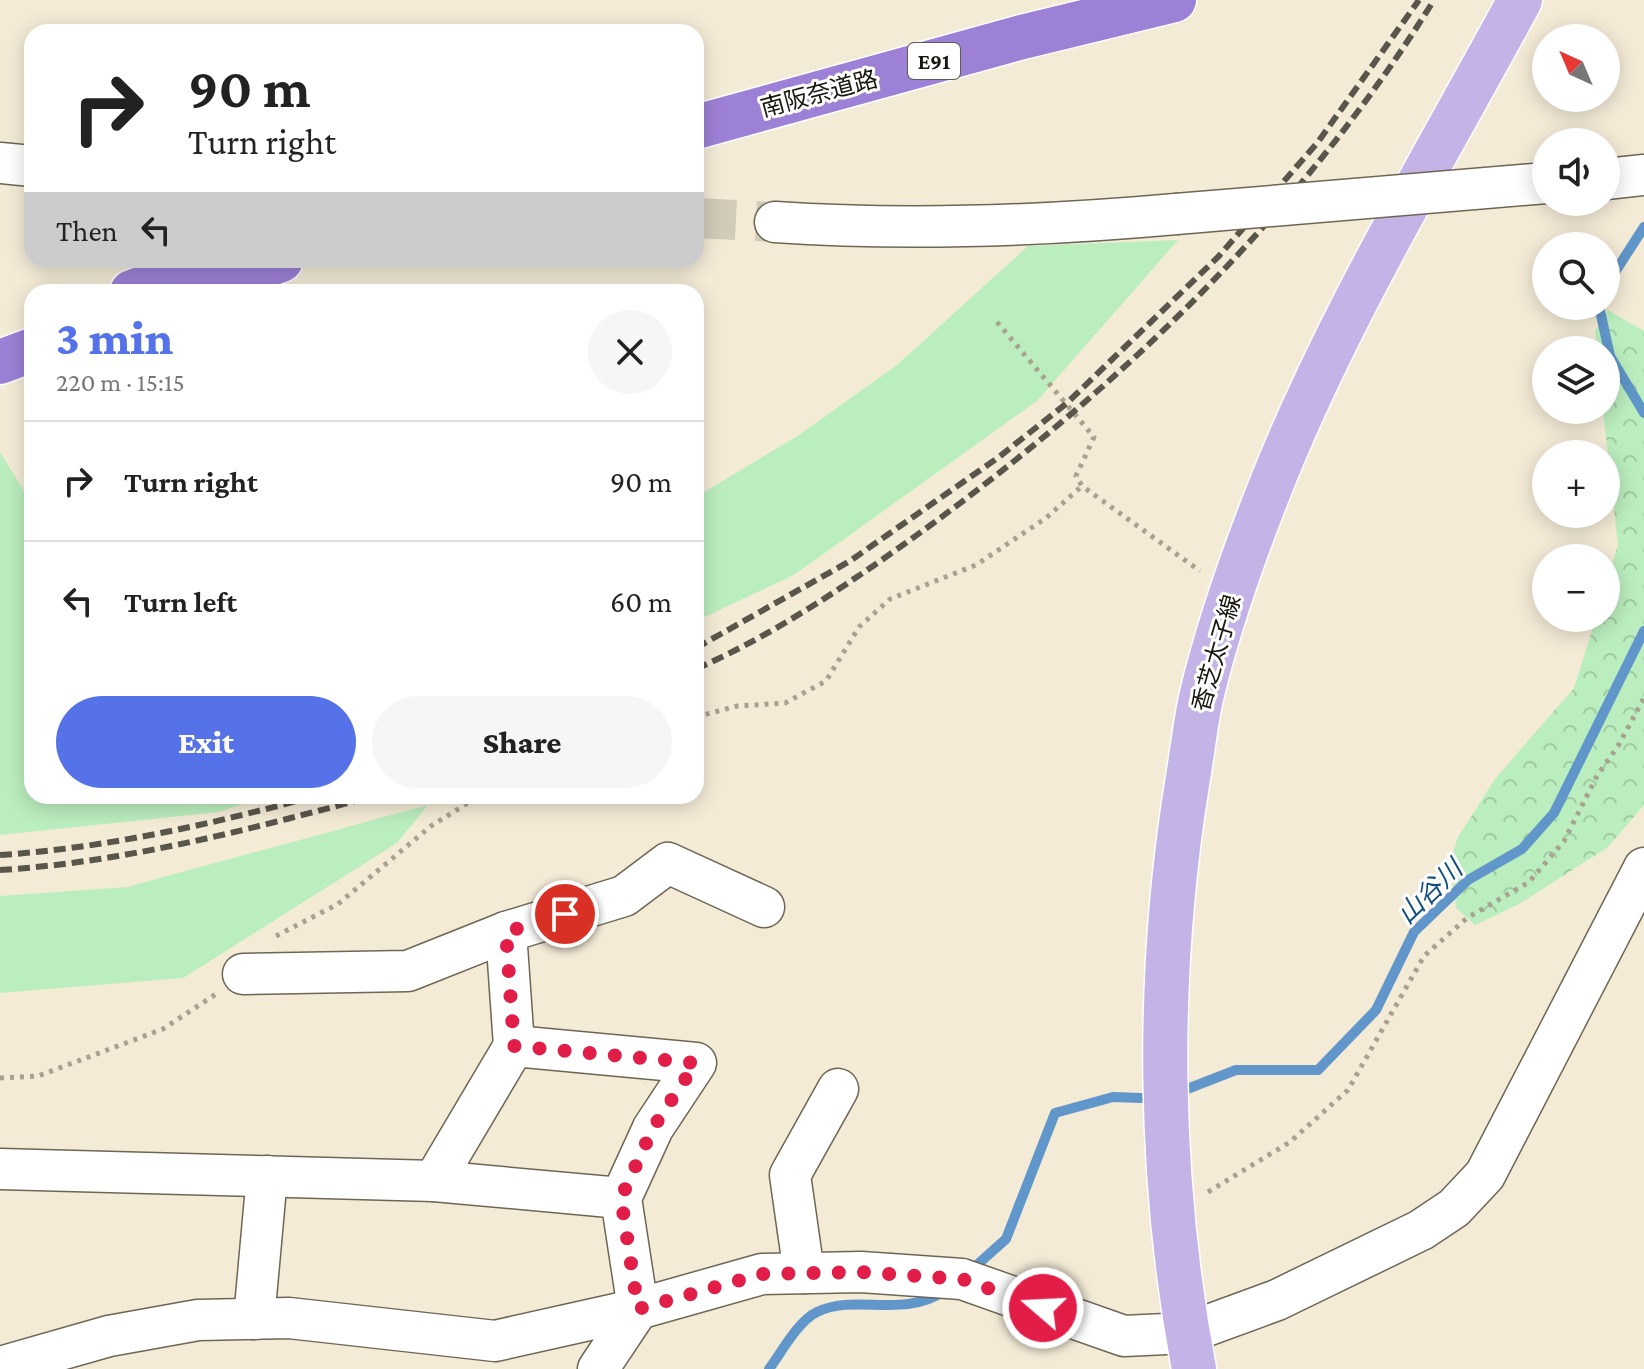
<!DOCTYPE html>
<html lang="en">
<head>
<meta charset="utf-8">
<style>
	:root { --surface:#fff; --page:#f6f6f6; --text:#222; --muted:#767676; --line:#e0e0e0; --accent:#5672e8 }
	body { margin:0; font-family:"Crimson Pro","Noto Sans JP",serif; background:var(--page); color:var(--text); height:100vh; display:flex; flex-direction:column; font-size:30px; white-space:nowrap }
	* { box-sizing:border-box; margin:0 }
	p { font-size:26px; color:var(--muted) }
	.icon { flex:none; width:44px; height:44px; fill:none; stroke:currentColor; stroke-width:2; stroke-linecap:round; stroke-linejoin:round }
	.map { position:relative; flex:1; overflow:hidden }
	.details { position:absolute; left:24px; top:284px; width:680px; height:520px; display:flex; flex-direction:column; background:var(--surface); border-radius:24px; box-shadow:0 4px 20px #0003 }
	.details>* { flex:none }
	.top-card { position:absolute; left:24px; top:24px; width:680px; height:244px; border-radius:24px; box-shadow:0 4px 20px #0003; background:#fff; color:var(--text); overflow:hidden }
	.needle { width:52px; rotate:316deg }
	.buttons { position:absolute; left:1532px; top:24px; display:grid; gap:16px }
	.buttons a { display:grid; place-items:center; width:88px; height:88px; border-radius:50%; background:var(--surface); box-shadow:0 4px 20px #0003; font-size:40px }
	.pin { position:absolute; display:grid; place-items:center; width:68px; height:68px; color:#fff; margin:-34px; border:4px solid #fff; border-radius:50%; box-shadow:0 2px 8px #0007 }
	.me { position:absolute; width:88px; margin:-44px; rotate:289deg; stroke-linejoin:round; filter:drop-shadow(0 0 6px #0008) }
	.turn { display:flex; align-items:center; gap:28px; height:168px; padding:0 32px; font-size:36px }
	.turn .icon { width:104px; height:104px; stroke-width:2.5 }
	.turn b { display:block; font-size:56px; line-height:68px }
	.then { display:flex; align-items:center; height:76px; padding:0 32px; background:#0003; gap:16px; font-size:30px }
	.round { display:grid; place-items:center; flex:none; width:84px; height:84px; border-radius:42px; background:var(--page) }
	.head { display:flex; align-items:center; justify-content:space-between; height:136px; padding:0 32px }
	h1 { font-size:48px; font-weight:800; line-height:60px; color:var(--accent) }
	.primary-button { display:flex; gap:16px; margin-top:auto; padding:16px 32px }
	.primary-button a { flex:1; height:92px; border-radius:48px; background:var(--accent); color:#fff; font-size:32px; font-weight:800; line-height:92px; text-align:center }
	.primary-button a+a { background:var(--page); color:var(--text) }
	ul { padding:0; list-style:none }
	li { display:flex; align-items:center; gap:24px; height:120px; padding:0 32px; border-top:2px solid var(--line) }
	li div { flex:1 }
	li b { display:block; font-size:30px }
	li em { font-style:normal }
	.map>svg:first-child { display:block }
</style>
</head>
<body>
<div class="map">
<svg width="1644" height="1369" viewBox="0 0 1644 1369">
	<defs>
		<pattern id="forest-crowns" width="20" height="18" patternUnits="userSpaceOnUse" patternTransform="scale(2)"><rect width="20" height="18" fill="#bbeebe"/><path d="M2 6a3 3 0 1 1 6 0M12 15a3 3 0 1 1 6 0" fill="none" stroke="#a0cba2"/></pattern>
	</defs>
	<rect width="100%" height="100%" fill="#f4ebd7"/>
	<g fill="#bbeebe">
		<path d="M1178,240L1037,401L794,575L696,621V497L799,435L897,365L1028,246Z"/>
		<path d="M0,452L24,491L32,495V796H265L219,812L0,835Z"/>
		<path d="M428,805L397,843L183,978L0,993V896L127,887Z"/>
	</g>
	<path fill="url(#forest-crowns)" d="M1608,310L1644,331V805L1608,847L1521,903L1475,925L1456,908L1450,860L1458,837L1495,779L1574,688L1596,618H1606V584L1618,545L1603,410L1606,350H1597L1595,331Z"/>
	<g fill="none" stroke-linecap="round" stroke-linejoin="round">
		<g stroke="#6096c9" stroke-width="10">
			<path d="M1606,286L1644,227"/>
			<path d="M1599,306L1610,356L1644,413"/>
			<path d="M1182,1091L1236,1070H1318L1376,1010L1414,932L1468,880L1522,849L1554,813L1644,631"/>
			<path d="M969,1272L1006,1239L1055,1113L1113,1097L1141,1098"/>
			<path d="M769,1369C781,1353 798,1321 817,1312C856,1293 902,1319 944,1291"/>
		</g>
		<path stroke="#d3cbb9" stroke-width="40" stroke-dasharray="40 20" stroke-linecap="butt" d="M696,218L775,222"/>
		<g stroke="#6d6654" stroke-width="43">
			<g id="minor">
				<path d="M0,163L32,166"/>
				<path d="M1606,179L1644,175"/>
				<path d="M775,222C909,231 1042,226 1176,214"/>
				<path d="M243,974L408,971L506,932"/>
				<path d="M514,1046L506,932L624,896L668,863L764,907"/>
				<path d="M0,1169L434,1181L514,1046L696,1063L653,1128L621,1198L638,1309L598,1369"/>
				<path d="M434,1181L621,1198"/>
				<path d="M804,1273L790,1175L838,1089"/>
				<path d="M254,1319L267,1176"/>
				<path d="M0,1367L109,1336L198,1320L289,1318L495,1341L638,1309L762,1274L861,1272L962,1279L1124,1336L1187,1333L1277,1300L1421,1230L1454,1208L1485,1175L1644,868"/>
			</g>
		</g>
		<g stroke="#fff" stroke-width="47">
			<path id="major" d="M1194,1369C1158,1178 1156,975 1187,784C1192,755 1195,726 1201,698C1217,630 1241,562 1266,498C1333,325 1432,163 1520,0"/>
		</g>
		<g stroke="#fff" stroke-width="47">
			<g id="highway">
				<path d="M696,127L1022,37L1174,0"/>
				<path d="M132,292L221,260"/>
				<path d="M193,292L281,260"/>
				<path d="M0,362L32,350"/>
			</g>
		</g>
		<g stroke="#a8a192" stroke-width="5" stroke-dasharray="4 6" stroke-linecap="butt">
			<path d="M997,322L1094,437L1076,476L1082,486L1200,571"/>
			<path d="M696,717L737,706L785,703L826,681L859,627L890,599L976,565L1046,518L1082,486"/>
			<path d="M276,936L338,904L431,826L479,796"/>
			<path d="M0,1078L38,1076L163,1029L216,994"/>
			<path d="M1208,1192L1290,1142L1348,1090L1424,956L1467,918L1529,882L1564,841L1597,776L1618,746L1644,698"/>
		</g>
		<use href="#minor" stroke="#fff" stroke-width="40"/>
		<use href="#major" stroke="#c4b3e6" stroke-width="44"/>
		<use href="#highway" stroke="#9d81d6" stroke-width="44"/>
		<g stroke="#5a554a" stroke-width="6" stroke-dasharray="12 6" stroke-linecap="butt">
			<path d="M696,648L850,561L999,457L1067,403L1219,256L1318,142L1419,0"/>
			<path d="M696,669C778,633 856,579 928,527C1125,383 1305,208 1434,0"/>
			<path d="M0,855C106,848 213,824 315,796"/>
			<path d="M0,870C127,862 251,829 374,796"/>
		</g>
		<g stroke="#6d6654" stroke-width="43" stroke-linecap="butt">
			<path id="minor-bridge" d="M1176,214L1546,183"/>
		</g>
		<use href="#minor-bridge" stroke="#fff" stroke-width="40"/>
	</g>
	<g fill="none" stroke-linecap="round" stroke-linejoin="round">
		<path stroke="#e11d48" stroke-width="14" stroke-dasharray="0 25.2" d="M565,914L506,932L514,1046L696,1063L653,1128L621,1198L638,1309L762,1274L861,1272L962,1279L1043,1308"/>
	</g>
	<g text-anchor="middle" dominant-baseline="central" stroke-width="6" stroke-linejoin="round" paint-order="stroke">
		<rect fill="#fff" stroke="#5e5c57" stroke-width="2" x="908" y="43" width="52" height="36" rx="6"/>
		<g font-size="22" font-weight="bold" fill="#19160f">
			<text x="934" y="61">E91</text>
		</g>
		<g font-size="24" fill="#19160f" stroke="#fff">
			<text transform="translate(819 93) rotate(-15)">南阪奈道路</text>
			<text transform="translate(1216 653) rotate(-74)">香芝太子線</text>
		</g>
		<g font-size="26" font-style="italic" fill="#124f80" stroke="#fff">
			<text transform="translate(1430 892) rotate(-44)">山谷川</text>
		</g>
	</g>
</svg>
<div class="buttons">
<a><svg class="needle" viewBox="-14 -14 28 28"><path d="M0-13l5 13h-10z" fill="#e53935"/><path d="M0 13l5-13h-10z" fill="#767676"/></svg></a>
<a><svg class="icon" aria-label="sound" viewBox="0 0 24 24"><path d="M4 9h4l5-4v14l-5-4H4zM17 9q2 3 0 6"/></svg></a>
<a><svg class="icon" aria-label="search" viewBox="0 0 24 24"><circle cx="10" cy="10" r="6"/><path d="M15 15l6 6"/></svg></a>
<a><svg class="icon" aria-label="layers" viewBox="0 0 24 24"><path d="M12 4l9 5-9 5-9-5zM3 14l9 5 9-5"/></svg></a>
<a>+</a>
<a>−</a>
</div>
<div class="pin" style="left:565px;top:914px;background:#d93025"><svg class="icon" aria-label="arrive" viewBox="0 0 24 24"><path d="M6 21V4h12l-3 4 3 4H6"/></svg></div>
<svg class="me" style="left:1043px;top:1308px" viewBox="-20 -20 40 40"><circle r="17" fill="#e11d48" stroke="#fff" stroke-width="3"/><path d="M0-11L8 9 0 5-8 9z" fill="#fff"/></svg>
<div class="top-card">
<div class="turn"><svg class="icon" aria-label="right" viewBox="0 0 24 24"><path d="M7 20v-9h11M14 6l5 5-5 5"/></svg><div><b>90 m</b>Turn right</div></div>
<div class="then">Then<svg class="icon" aria-label="left" viewBox="0 0 24 24"><path d="M17 20v-9H6M10 6l-5 5 5 5"/></svg></div>
</div>
<section class="details">
<div class="head"><div><h1>3 min</h1><p>220 m · 15:15</p></div><a class="round"><svg class="icon" aria-label="close" viewBox="0 0 24 24"><path d="M6 6l12 12M18 6L6 18"/></svg></a></div>
<ul>
<li><svg class="icon" aria-label="right" viewBox="0 0 24 24"><path d="M7 20v-9h11M14 6l5 5-5 5"/></svg><div><b>Turn right</b></div><em>90 m</em></li>
<li><svg class="icon" aria-label="left" viewBox="0 0 24 24"><path d="M17 20v-9H6M10 6l-5 5 5 5"/></svg><div><b>Turn left</b></div><em>60 m</em></li>
</ul>
<div class="primary-button"><a>Exit</a><a>Share</a></div>
</section>
</div>
</body>
</html>
